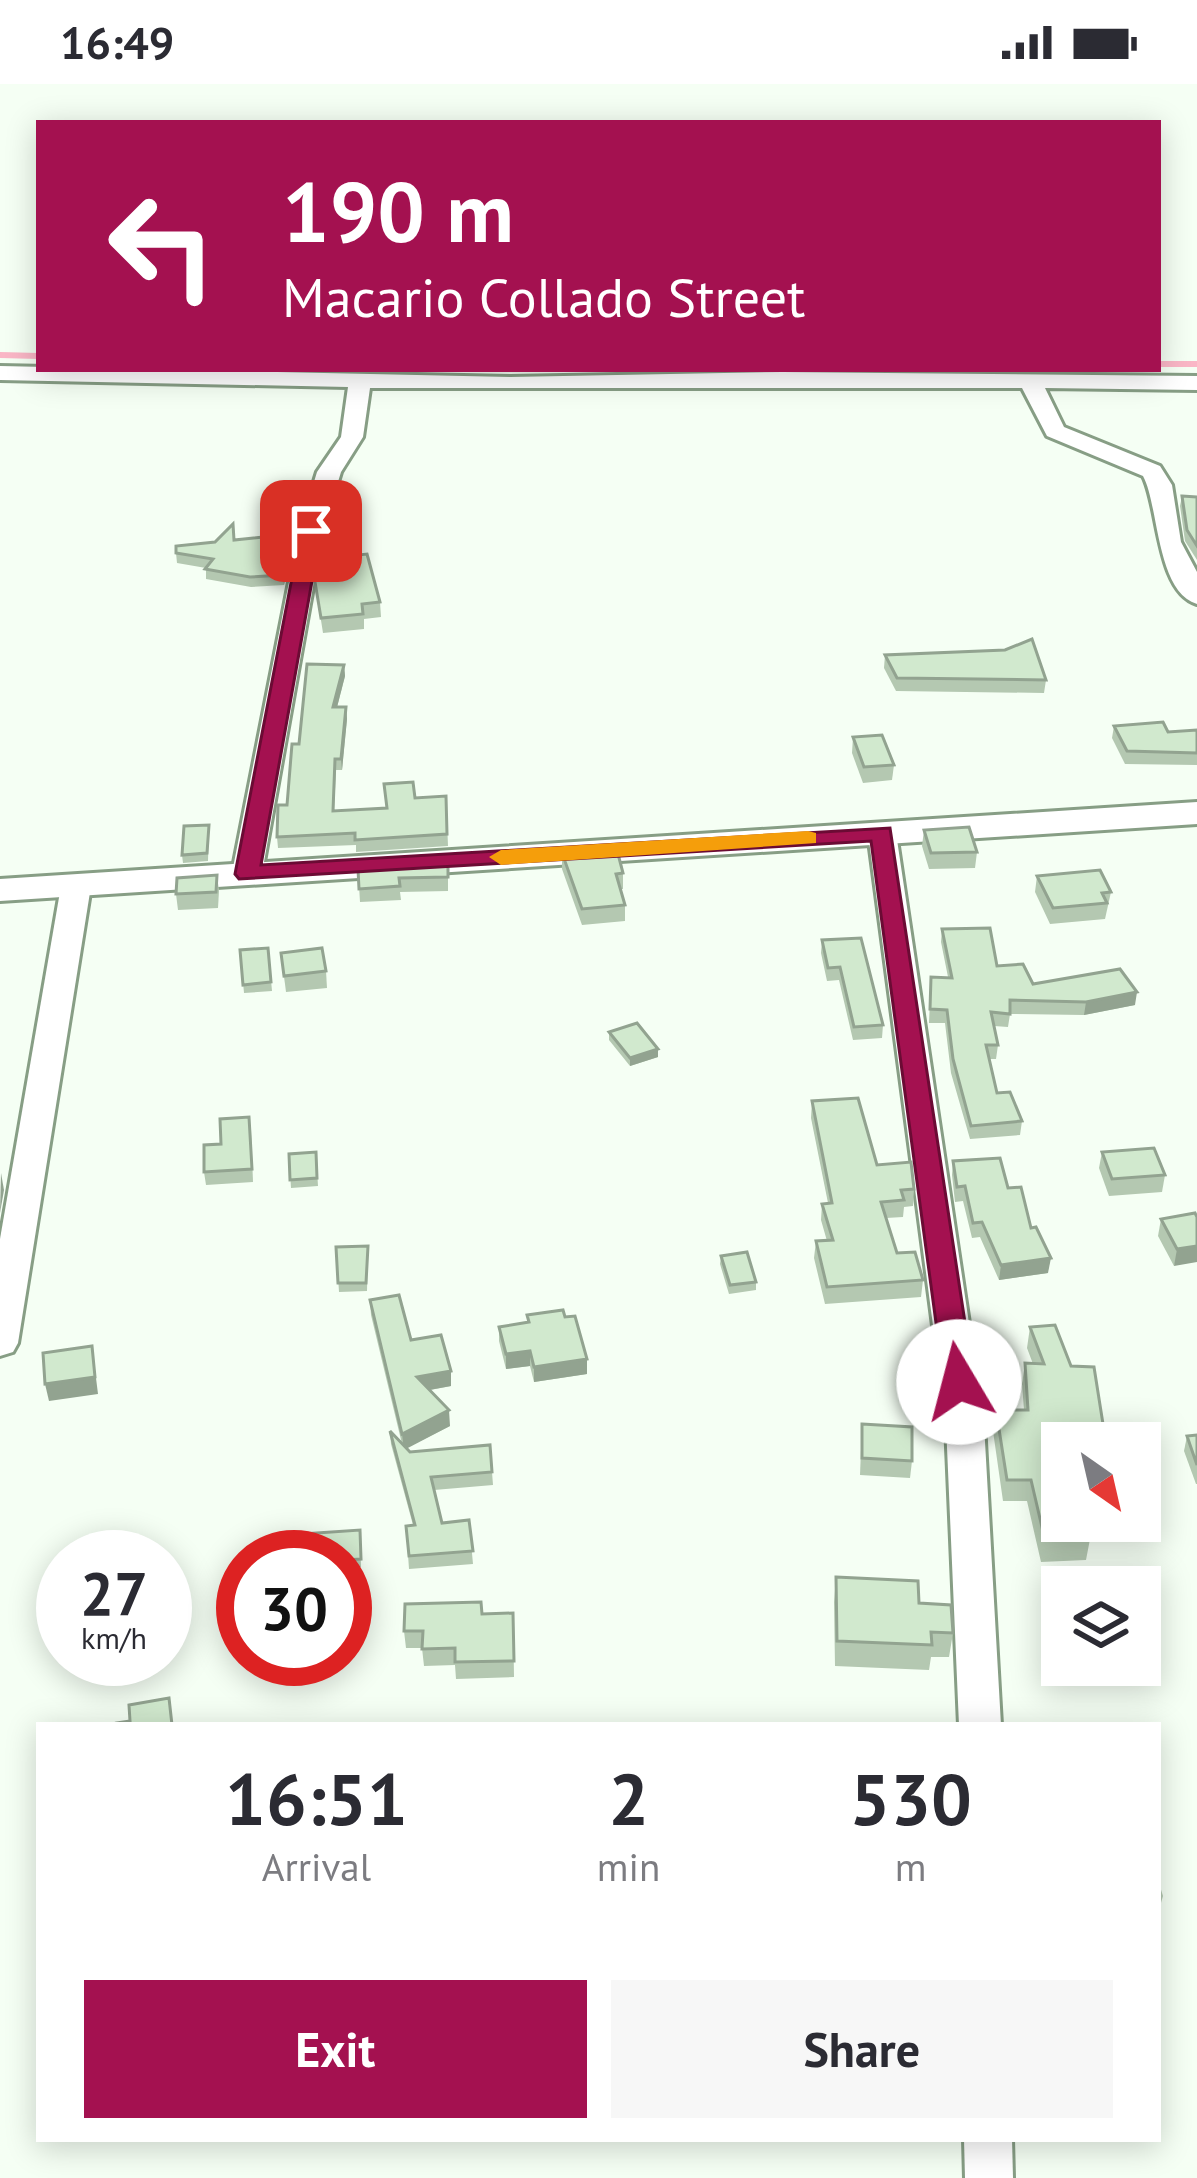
<!DOCTYPE html>
<html lang="en">
<head>
<meta charset="utf-8">
<style>
	:root { --surface:#fff; --page:#f7f7f7; --text:#2b2b33; --muted:#7c7c81; --accent:#a41150 }
	body { margin:0; font-family:"PT Sans",sans-serif; background:var(--page); color:var(--text); height:100vh; display:flex; flex-direction:column; font-size:45px; white-space:nowrap }
	* { box-sizing:border-box; margin:0 }
	p { font-size:39px; color:var(--muted) }
	.icon { flex:none; width:66px; height:66px; fill:none; stroke:currentColor; stroke-width:2; stroke-linecap:round; stroke-linejoin:round }
	.map { position:relative; flex:1; overflow:hidden }
	.side { position:absolute; left:36px; top:1638px; width:1125px; height:420px; display:flex; flex-direction:column; background:var(--surface); border-radius:0px; box-shadow:0 6px 30px #0003 }
	.side>* { flex:none }
	.banner { position:absolute; left:36px; top:36px; width:1125px; height:252px; border-radius:0px; box-shadow:0 6px 30px #0003; background:#a41150; color:#fff; overflow:hidden }
	.needle { width:78px; rotate:146deg }
	.tools { position:absolute; left:1041px; top:1338px; display:grid; gap:24px }
	.tools a { display:grid; place-items:center; width:120px; height:120px; border-radius:0px; background:var(--surface); box-shadow:0 6px 30px #0003; font-size:60px }
	.speed { position:absolute; left:36px; top:1446px; display:flex; gap:24px; font-size:60px; font-weight:700; text-align:center }
	.speed>* { display:grid; place-content:center; width:156px; height:156px; border-radius:50%; background:var(--surface); box-shadow:0 6px 30px #0003; line-height:1 }
	.speed small { font-size:30px; font-weight:400 }
	.speed .limit { border:18px solid #d22; background:#fff; color:#111 }
	.pin { position:absolute; display:grid; place-items:center; width:102px; height:102px; color:#fff; margin:-51px; border-radius:24px; box-shadow:0 6px 18px #0006 }
	.me { position:absolute; width:132px; margin:-66px; rotate:352deg; stroke-linejoin:round; filter:drop-shadow(0 0 9px #0008) }
	.turn { display:flex; align-items:center; gap:42px; height:252px; padding:0 48px; font-size:54px }
	.turn .icon { width:156px; height:156px; stroke-width:2.5 }
	.turn b { display:block; font-size:84px; line-height:102px }
	.eta { display:flex; justify-content:space-evenly; align-items:center; height:204px; text-align:center }
	.eta b { font-size:72px; font-weight:600; line-height:84px }
	.action { display:flex; gap:24px; margin-top:auto; padding:24px 48px }
	.action a { flex:1; height:138px; border-radius:0px; background:var(--accent); color:#fff; font-size:48px; font-weight:600; line-height:138px; text-align:center }
	.action a+a { background:var(--page); color:var(--text) }
	.status { display:flex; justify-content:space-between; align-items:center; height:84px; padding:0 60px; background:var(--surface); direction:ltr }
	.status svg { height:33px; fill:currentColor }
	.map>svg:first-child { display:block }
</style>
</head>
<body>
<div class="status"><b>16:49</b><svg viewBox="0 0 49 12"><path d="M0 12V9h3v3zM5 12V6h3v6zM10 12V3h3v9zM15 12V0h3v12zM26 1h20v11H26zM47 4h2v5h-2z"/></svg></div>
<div class="map">
<svg width="1197" height="2094" viewBox="0 0 1197 2094">
	<rect width="100%" height="100%" fill="#f5fff4"/>
	<g fill="none" stroke-linecap="round" stroke-linejoin="round">
		<g stroke="#fab6c6" stroke-width="6">
			<path d="M0,271L39,272"/>
			<path d="M1158,280H1197"/>
		</g>
		<g stroke="#879e85" stroke-width="6">
			<g id="minor">
				<path d="M0,282L510,293L782,288L1197,292V306L1045,304L1064,343L1160,382L1172,401L1181,458L1197,488V520C1156,508 1159,421 1143,392L1047,352L1022,304H370L363,353L341,388L323,447L262,789L247,798L232,789L299,447L317,388L341,353L348,303L0,296Z"/>
				<path d="M882,740L896,749L984,1340L1001,1641H959L946,1340L868,749Z"/>
				<path d="M76,793L91,802L18,1259L13,1268L0,1272V1155L61,802Z"/>
				<path d="M964,2055H1012L1013,2094H965Z"/>
			</g>
		</g>
		<g stroke="#879e85" stroke-width="6">
			<path id="tertiary" d="M1197,718V740L0,817V795Z"/>
		</g>
		<use href="#minor" fill="#fff" fill-rule="evenodd"/>
		<use href="#tertiary" fill="#fff" fill-rule="evenodd"/>
	</g>
	<g fill="#b4c8b1">
		<path d="M1182,412L1197,413V476L1185,457L1180,422Z"/>
		<path d="M234,456L292,460L284,501L251,503L206,495V484L177,479L176,469Z"/>
		<path d="M315,498L380,518L381,533L364,535V545L323,549Z"/>
		<path d="M885,571L1046,596L1044,609L896,607L884,584Z"/>
		<path d="M344,581L345,592L337,623H346L347,635L342,686H336L334,727L386,724L415,714L446,712L448,762L356,768V761L278,764L277,753L287,721L299,660Z"/>
		<path d="M1114,642L1168,648L1197,646V681L1125,680L1112,654Z"/>
		<path d="M853,653L894,681L892,696L863,699L852,669Z"/>
		<path d="M209,741L208,777L183,779L182,771Z"/>
		<path d="M924,746L977,768L975,784L929,785L922,762Z"/>
		<path d="M562,769L623,789V805H620L625,821V837L582,841L562,785Z"/>
		<path d="M448,779V807L400,808L401,816L360,818L358,785Z"/>
		<path d="M217,791L219,807L218,824L178,826L176,810Z"/>
		<path d="M1037,792L1111,808L1105,835L1050,840L1035,808Z"/>
		<path d="M942,845L997,882L1033,900L1135,921L1084,931L1010,930L1008,943L994,942L998,961L996,975H989L997,1009L1022,1037L1020,1051L970,1055L951,989L945,939H929L931,893H948L941,858Z"/>
		<path d="M822,856L883,941L882,954L853,956L839,896L827,897L821,869Z"/>
		<path d="M268,864L272,907L244,909L240,866Z"/>
		<path d="M281,869L326,887L327,904L286,908Z"/>
		<path d="M609,948L658,965V973L630,982L609,956Z"/>
		<path d="M812,1017L877,1081L914,1105L913,1122L904,1123L903,1133L886,1134L897,1169L923,1196L921,1213L825,1220L814,1174L816,1157H827L821,1136L822,1120L828,1119L811,1034Z"/>
		<path d="M251,1046L253,1098L206,1101L204,1088L221,1060Z"/>
		<path d="M316,1068L318,1102L291,1104L289,1070Z"/>
		<path d="M1102,1068L1165,1091L1162,1108L1109,1112L1099,1084Z"/>
		<path d="M953,1077L1008,1104L1048,1189L999,1196L980,1153L972,1154L963,1117L955,1118L952,1091Z"/>
		<path d="M1195,1129L1174,1182L1158,1152L1161,1135Z"/>
		<path d="M368,1162L367,1207L339,1208L336,1163Z"/>
		<path d="M721,1172L756,1198V1206L729,1210L720,1180Z"/>
		<path d="M370,1216L411,1256L451,1302L430,1306L450,1342L406,1364L410,1368L492,1388L493,1401L434,1406L442,1439L469,1436L473,1480L409,1485L406,1442L413,1441L391,1360L390,1347L402,1360L371,1231Z"/>
		<path d="M527,1231L587,1290L534,1298L530,1282L506,1285L499,1257V1243L527,1239Z"/>
		<path d="M1055,1241L1062,1359L1090,1455L1086,1476L1041,1478L1027,1417H1003L993,1347L996,1326H1024L1022,1300L1025,1279L1033,1280L1027,1264L1030,1243Z"/>
		<path d="M862,1340L912,1377L910,1394L860,1391Z"/>
		<path d="M1197,1351V1400H1196L1184,1367L1187,1352Z"/>
		<path d="M360,1446L361,1483L345,1485V1473Z"/>
		<path d="M836,1493L919,1519L953,1549L949,1573H931L929,1586L835,1582L834,1518Z"/>
		<path d="M513,1529L514,1593L456,1595L455,1581L424,1582L422,1564H406L404,1547L482,1530Z"/>
		<path d="M1158,1796L1163,1812L1158,1829Z"/>
	</g>
	<g fill="#92a390">
		<path d="M291,450L292,460L284,501L283,491Z"/>
		<path d="M344,581L345,592L334,635L333,623Z"/>
		<path d="M346,623L347,635L342,686L341,675Z"/>
		<path d="M1137,908L1135,921L1084,931L1086,918Z"/>
		<path d="M658,965V973L630,982V974Z"/>
		<path d="M1,1089L4,1106L0,1129Z"/>
		<path d="M1197,1162V1178L1174,1182L1177,1165Z"/>
		<path d="M1051,1174L1048,1189L999,1196L1001,1181Z"/>
		<path d="M92,1262L98,1310L49,1317L45,1300Z"/>
		<path d="M530,1267V1282L506,1285V1270Z"/>
		<path d="M587,1275V1290L534,1298V1283Z"/>
		<path d="M451,1287V1302L418,1308L417,1293Z"/>
		<path d="M449,1326L450,1342L404,1366L402,1350Z"/>
	</g>
	<g fill="#d1e9ce" stroke="#92a390" stroke-width="3">
		<path d="M1182,412L1197,413V462L1187,446Z"/>
		<path d="M233,440L234,456L291,450L283,491L250,493L205,485L213,475L176,469V462L215,458Z"/>
		<path d="M367,470L380,518L362,520L363,530L321,534L315,498L319,475Z"/>
		<path d="M1032,555L1046,596L897,594L885,571L1005,566Z"/>
		<path d="M307,580L344,581L333,623H346L341,675H335L333,727L387,724L384,700L413,698L415,714L446,712L447,750L355,756V749L277,753L278,721H287L292,660H299Z"/>
		<path d="M1163,638L1168,648L1197,646V669L1127,667L1114,642Z"/>
		<path d="M882,651L894,681L864,683L853,653Z"/>
		<path d="M209,741L207,769L182,771L184,742Z"/>
		<path d="M969,743L977,768L931,769L924,746Z"/>
		<path d="M617,766L623,789L616,790L625,821L582,825L562,769Z"/>
		<path d="M448,779V793L399,794L400,802L359,805L358,785Z"/>
		<path d="M1100,786L1111,808L1102,809L1107,819L1053,824L1037,792Z"/>
		<path d="M217,791L216,808L176,810L177,794Z"/>
		<path d="M990,844L997,882L1023,880L1033,900L1120,885L1137,908L1086,918L1010,916V930L991,928L998,961H986L997,1009L1010,1008L1022,1037L971,1042L953,975L947,926L930,925L931,893L952,894L942,845Z"/>
		<path d="M861,854L883,941L854,943L840,883L828,884L822,856Z"/>
		<path d="M268,864L271,898L243,901L240,866Z"/>
		<path d="M322,864L326,887L284,892L281,869Z"/>
		<path d="M637,939L658,965L630,974L609,948Z"/>
		<path d="M858,1014L877,1081L911,1078L914,1105L901,1106L904,1116L881,1118L897,1169L915,1168L923,1196L827,1203L816,1157L833,1156L822,1120L832,1119L812,1017Z"/>
		<path d="M249,1033L252,1085L204,1088V1061L221,1060L220,1035Z"/>
		<path d="M1154,1064L1165,1091L1112,1095L1102,1068Z"/>
		<path d="M316,1068L317,1094L290,1096L289,1070Z"/>
		<path d="M1000,1074L1008,1104L1021,1103L1031,1144L1036,1143L1051,1174L1001,1181L982,1138L973,1139L965,1102L957,1103L953,1077Z"/>
		<path d="M1195,1129L1197,1133V1162L1177,1165L1161,1135Z"/>
		<path d="M368,1162L366,1199H338L336,1163Z"/>
		<path d="M747,1168L756,1198L730,1201L721,1172Z"/>
		<path d="M399,1211L411,1256L441,1251L451,1287L417,1293L449,1326L402,1350L370,1216Z"/>
		<path d="M563,1226L565,1233L575,1232L587,1275L534,1283L530,1267L506,1270L499,1243L529,1238L527,1231Z"/>
		<path d="M1055,1241L1071,1282L1094,1283L1106,1359H1062V1437H1085L1090,1455L1045,1456L1031,1396H1007L996,1326H1028L1025,1279L1044,1280L1030,1243Z"/>
		<path d="M92,1262L95,1293L45,1300L43,1269Z"/>
		<path d="M862,1340L912,1343V1377L862,1374Z"/>
		<path d="M390,1347L410,1368L490,1361L492,1388L431,1393L442,1439L469,1436L473,1467L409,1472L406,1442L415,1441Z"/>
		<path d="M1197,1351V1381L1187,1352Z"/>
		<path d="M360,1446L361,1475L345,1476V1473H272L273,1452Z"/>
		<path d="M836,1493L918,1497L919,1519L951,1521L953,1549L931,1548L932,1561L837,1557Z"/>
		<path d="M481,1518L482,1530L513,1529L514,1577L455,1578V1564L422,1565L423,1547H404L405,1520Z"/>
		<path d="M169,1614L172,1641H118L117,1639L130,1637L129,1621Z"/>
	</g>
	<path fill="#a41150" stroke="#6b0b34" stroke-width="3" d="M311,441L321,447L261,781L890,744L974,1298L970,1305H948L944,1298L871,757L239,795L235,790L301,447Z"/>
	<path fill="#f59e0b" d="M808,747L816,749V759L501,781L489,773L501,766Z"/>
</svg>
<div class="tools">
<a><svg class="needle" viewBox="-14 -14 28 28"><path d="M0-13l5 13h-10z" fill="#e53935"/><path d="M0 13l5-13h-10z" fill="#7c7c81"/></svg></a>
<a><svg class="icon" aria-label="layers" viewBox="0 0 24 24"><path d="M12 4l9 5-9 5-9-5zM3 14l9 5 9-5"/></svg></a>
</div>
<div class="speed"><div>27<small>km/h</small></div><div class="limit">30</div></div>
<div class="pin" style="left:311px;top:447px;background:#d93025"><svg class="icon" aria-label="arrive" viewBox="0 0 24 24"><path d="M6 21V4h12l-3 4 3 4H6"/></svg></div>
<svg class="me" style="left:959px;top:1298px" viewBox="-20 -20 40 40"><circle r="19" fill="#fff"/><path d="M0-13L10 11 0 6-10 11z" fill="#a41150"/></svg>
<div class="banner">
<div class="turn"><svg class="icon" aria-label="left" viewBox="0 0 24 24"><path d="M17 20v-9H6M10 6l-5 5 5 5"/></svg><div><b>190 m</b>Macario Collado Street</div></div>
</div>
<section class="side">
<div class="eta">
<div><b>16:51</b><p>Arrival</p></div>
<div><b>2</b><p>min</p></div>
<div><b>530</b><p>m</p></div>
</div>
<div class="action"><a>Exit</a><a>Share</a></div>
</section>
</div>
</body>
</html>
